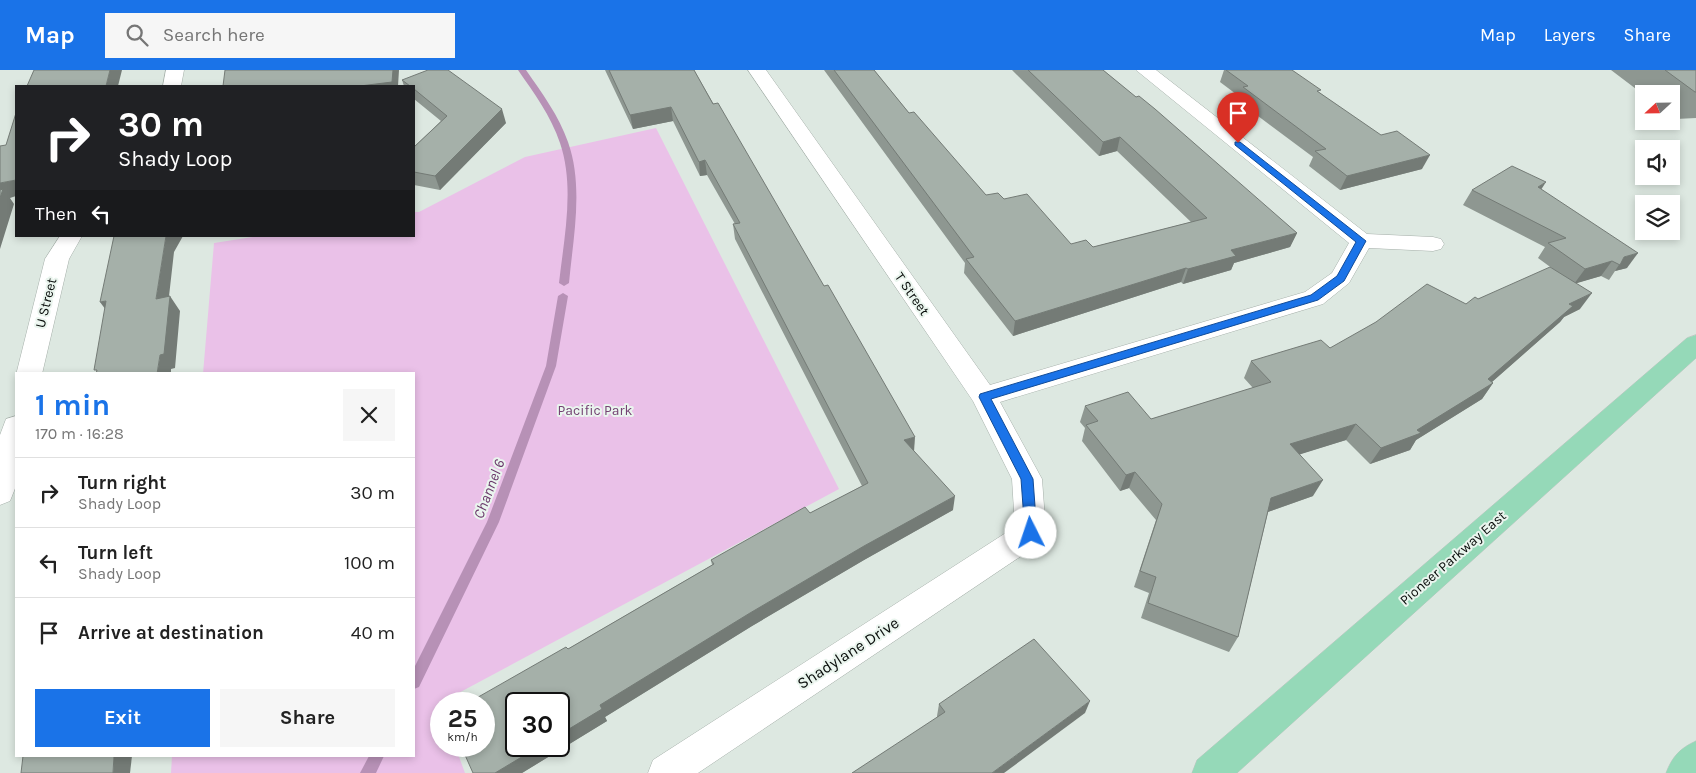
<!DOCTYPE html>
<html lang="en">
<head>
<meta charset="utf-8">
<style>
	:root { --surface:#fff; --page:#f6f6f6; --text:#222; --muted:#767676; --line:#e0e0e0; --accent:#1a73e8 }
	body { margin:0; font-family:Karla,sans-serif; background:var(--page); color:var(--text); height:100vh; display:flex; flex-direction:column; font-size:19px; white-space:nowrap }
	* { box-sizing:border-box; margin:0 }
	p { font-size:16px; color:var(--muted) }
	.icon { flex:none; width:28px; height:28px; fill:none; stroke:currentColor; stroke-width:2; stroke-linecap:round; stroke-linejoin:round }
	.map { position:relative; flex:1; overflow:hidden }
	.details { position:absolute; left:15px; top:302px; width:400px; height:385px; display:flex; flex-direction:column; background:var(--surface); border-radius:0px; box-shadow:0 2px 8px #0003 }
	.details>* { flex:none }
	.top-card { position:absolute; left:15px; top:15px; width:400px; height:152px; border-radius:0px; box-shadow:0 2px 8px #0003; background:#202124; color:#fff; overflow:hidden }
	.needle { width:32px; rotate:248deg }
	.buttons { position:absolute; left:1635px; top:15px; display:grid; gap:10px }
	.buttons a { display:grid; place-items:center; width:45px; height:45px; border-radius:0px; background:var(--surface); box-shadow:0 2px 8px #0003; font-size:25px }
	.speed { position:absolute; left:430px; top:622px; display:flex; gap:10px; font-size:25px; font-weight:700; text-align:center }
	.speed>* { display:grid; place-content:center; width:65px; height:65px; border-radius:50%; background:var(--surface); box-shadow:0 2px 8px #0003; line-height:1 }
	.speed small { font-size:12px; font-weight:400 }
	.speed .limit { border:2px solid #111; border-radius:8px; background:#fff; color:#111 }
	.pin { position:absolute; display:grid; place-items:center; width:42px; height:42px; color:#fff; margin:-51px -21px; border-radius:50% 50% 50% 0; rotate:-45deg; box-shadow:0 0 5px #0007 }
	.pin .icon { rotate:45deg }
	.me { position:absolute; width:55px; margin:-28px; rotate:356deg; stroke-linejoin:round; filter:drop-shadow(0 0 4px #0008) }
	.turn { display:flex; align-items:center; gap:18px; height:105px; padding:0 20px; font-size:22px }
	.turn .icon { width:65px; height:65px; stroke-width:2.5 }
	.turn b { display:block; font-size:35px; line-height:42px }
	.then { display:flex; align-items:center; height:48px; padding:0 20px; background:#0003; gap:10px; font-size:19px }
	.round { display:grid; place-items:center; flex:none; width:52px; height:52px; border-radius:0px; background:var(--page) }
	.head { display:flex; align-items:center; justify-content:space-between; height:85px; padding:0 20px }
	h1 { font-size:30px; font-weight:700; line-height:38px; color:var(--accent) }
	.cta { display:flex; gap:10px; margin-top:auto; padding:10px 20px }
	.cta a { flex:1; height:58px; border-radius:0px; background:var(--accent); color:#fff; font-size:20px; font-weight:700; line-height:58px; text-align:center }
	.cta a+a { background:var(--page); color:var(--text) }
	ul { padding:0; list-style:none }
	li { display:flex; align-items:center; gap:15px; height:70px; padding:0 20px; border-top:1px solid var(--line) }
	li div { flex:1 }
	li b { display:block; font-size:19px }
	li em { font-style:normal }
	header { display:flex; align-items:center; gap:30px; box-sizing:border-box; height:70px; padding:0 25px; background:var(--accent); color:#fff }
	header strong { font-size:24px }
	nav { display:flex; gap:28px; margin-inline-start:auto; font-size:18px }
	.search { width:350px; height:45px; background:var(--page); display:flex; align-items:center; gap:12px; box-sizing:border-box; padding:0 18px; border-radius:0px; color:var(--muted); font-size:19px }
	.map>svg:first-child { display:block }
</style>
</head>
<body>
<header>
<strong>Map</strong>
<div class="search"><svg class="icon" aria-label="search" viewBox="0 0 24 24"><circle cx="10" cy="10" r="6"/><path d="M15 15l6 6"/></svg>Search here</div>
<nav><a>Map</a><a>Layers</a><a>Share</a></nav>
</header>
<div class="map">
<svg width="1696" height="703" viewBox="0 0 1696 703">
	<rect width="100%" height="100%" fill="#dde8e1"/>
	<path fill="#eac1e8" d="M656,58L839,419L438,634L441,643V676H455L465,703H171L172,686H414V304H203L214,173L259,166H414V142H419L525,87Z"/>
	<g fill="none" stroke-linecap="round" stroke-linejoin="round">
		<g fill="#b791b6" fill-rule="evenodd">
			<path d="M518,0H526C542,23 559,46 568,72C584,117 573,168 569,213L564,216L559,213C564,168 575,117 560,73C551,46 534,23 518,0Z"/>
			<path d="M563,223L568,226L556,296L499,452L419,617L414,619V598L487,452L546,296L558,226Z"/>
			<path d="M369,686H384L376,703H360Z"/>
		</g>
		<g stroke="#a5afa9" stroke-width="1">
			<g id="minor">
				<path d="M166,0H184L181,16H163Z"/>
				<path d="M748,0H766L990,315L1305,222L1332,203L1349,173L1136,0H1156L1367,164L1433,167L1441,169L1444,174L1441,179L1433,181L1369,178L1349,213L1323,234L1000,332L1042,409L1046,463L1042,472L698,703H648L653,690L1015,457L1012,409L973,331Z"/>
				<path d="M60,166H82L69,189L42,304L16,305L45,189Z"/>
				<path d="M16,346V416L10,431L0,435V365L6,349Z"/>
			</g>
		</g>
		<g stroke="#c4c5c4" stroke-width="1">
			<g id="major">
				<path d="M1696,265V288L1237,703H1192L1197,690L1687,268Z"/>
				<path d="M1696,671V703H1666C1672,687 1680,678 1696,671Z"/>
			</g>
		</g>
		<use href="#minor" fill="#fff" fill-rule="evenodd"/>
		<use href="#major" fill="#95d9b8" fill-rule="evenodd"/>
	</g>
	<g fill="#8e9791">
		<path d="M605,0H694L914,381L953,440L864,490L752,556L605,647L607,651L522,703H473L568,579L712,495L711,490L810,443L862,416L735,169L733,154H735L707,105L700,106L673,51L633,59Z"/>
		<path d="M824,0H874L909,43L986,125L1004,129L1071,174L1093,177L1191,152L1117,81L1099,86L1012,0H1103L1297,163L1290,177L1234,193L1231,200L1183,214L1181,212L1013,266L964,203L965,193Z"/>
		<path d="M1224,0H1292L1320,23L1422,99L1340,120L1309,96L1313,87L1238,31L1240,27L1220,12Z"/>
		<path d="M1611,0H1696V48L1676,49L1671,46V24H1644V25Z"/>
		<path d="M402,10L506,53L440,120L414,115V77L441,51L414,29V16H404Z"/>
		<path d="M1541,119L1627,198L1615,201L1609,210L1601,206L1576,213L1580,239L1564,247L1560,252L1492,312L1493,313L1482,329L1416,370L1410,380L1370,394L1346,370L1300,384L1313,426L1268,442L1238,567L1229,582L1141,548L1149,523L1134,517L1156,450L1129,418L1120,421L1082,371L1085,358L1080,352L1085,336L1151,349L1253,318L1244,308L1251,291L1330,278L1466,234L1553,199L1538,188L1545,177L1463,135L1472,120Z"/>
		<path d="M939,634L1085,643L937,647V646Z"/>
	</g>
	<g fill="#747b76">
		<path d="M110,0H122L118,16H106Z"/>
		<path d="M393,0H399L398,16H360Z"/>
		<path d="M671,37L673,51L633,59L630,45Z"/>
		<path d="M502,39L506,53L440,120L435,106Z"/>
		<path d="M1120,67L1117,81L1099,86L1103,72Z"/>
		<path d="M1430,85L1422,99L1340,120L1347,106Z"/>
		<path d="M705,90L707,105L700,106L699,92Z"/>
		<path d="M16,110V126L10,128L14,134L0,179V113Z"/>
		<path d="M1546,112L1537,126L1538,117Z"/>
		<path d="M1297,163L1290,177L1234,193L1231,200L1183,214L1188,199L1231,180Z"/>
		<path d="M166,166H183L174,182L167,244L156,229Z"/>
		<path d="M1638,183L1627,198L1615,201L1624,187Z"/>
		<path d="M1612,191L1601,206L1574,214L1585,199Z"/>
		<path d="M1186,198L1181,212L1013,266L1015,251Z"/>
		<path d="M1592,223L1580,239L1564,247L1560,252L1485,318L1493,313L1482,329L1416,370L1410,380L1370,394L1381,378L1417,360L1488,309L1569,234Z"/>
		<path d="M170,226L180,241L175,298L171,299V304H157Z"/>
		<path d="M106,231L111,247L100,232Z"/>
		<path d="M1356,354L1346,370L1282,390L1290,374Z"/>
		<path d="M915,367L914,382L904,370Z"/>
		<path d="M1135,402L1129,418L1120,421L1126,405Z"/>
		<path d="M1323,410L1313,426L1262,444L1271,428Z"/>
		<path d="M955,426L953,440L864,490L752,556L605,647L607,651L522,703H495L540,676H559V665L600,635L750,543L864,476Z"/>
		<path d="M1090,631L1085,643L1004,703H992Z"/>
		<path d="M114,686H132L130,703H113Z"/>
	</g>
	<g fill="#a5b0a9" stroke="#747b76">
		<path d="M34,0H110L106,16H27Z"/>
		<path d="M225,0H393L392,12L360,16H223Z"/>
		<path d="M428,0H448L502,39L435,106L414,102V77L447,46L414,19V16H410L402,10Z"/>
		<path d="M609,0H694L713,34L718,33L824,216L828,215L915,367L904,370L955,426L864,476L750,543L600,635L602,639L559,665V634H516V676H540L495,703H473L461,676H484V634H466L566,577L568,579L714,494L711,490L805,437L810,443L868,413L733,154L740,153L705,90L699,92L671,37L630,45Z"/>
		<path d="M834,0H874L909,43L914,42L986,125L998,123L1004,129L1027,124L1071,174L1086,170L1093,177L1207,148L1120,67L1103,72L1028,0H1103L1136,27L1139,26L1155,39L1297,163L1231,180L1236,186L1188,199L1186,198L1015,251L966,189L974,187Z"/>
		<path d="M1226,0H1292L1321,20L1317,21L1381,65L1397,61L1430,85L1347,106L1315,81L1326,79L1243,17L1248,16Z"/>
		<path d="M1665,0H1696V22H1695Z"/>
		<path d="M16,43V110L0,113V76L6,75Z"/>
		<path d="M1512,96L1546,112L1538,117L1638,183L1624,187L1620,195L1612,191L1585,199L1548,173L1566,168L1472,120Z"/>
		<path d="M3,119L0,128V120Z"/>
		<path d="M114,166H166L156,229L170,226L164,284L160,285L157,304H96L97,300H94L106,231L100,232Z"/>
		<path d="M1550,197L1592,223L1569,234L1573,236L1488,309L1493,313L1417,360L1421,363L1381,378L1356,354L1290,374L1323,410L1271,428L1238,567L1148,533L1156,507L1140,501L1162,434L1135,402L1126,405L1086,355L1098,351L1085,336L1128,322L1151,349L1271,312L1251,291L1321,270L1330,278L1376,252L1427,214L1466,234L1475,227L1478,229Z"/>
		<path d="M1034,569L1090,631L992,703H852L945,642L939,634Z"/>
		<path d="M23,686H114L113,703H21Z"/>
	</g>
	<path fill="#1a73e8" stroke="#114b97" d="M1235,72H1240L1366,171L1344,211L1318,230L991,329L1033,409L1037,463L1035,467L1031,469L1027,467L1025,463L1021,409L979,327L980,324L1311,225L1337,206L1356,172L1235,75Z"/>
	<g text-anchor="middle" dominant-baseline="central" stroke-width="4" stroke-linejoin="round" paint-order="stroke">
		<g font-size="14" fill="#090d0b" stroke="#eaf5ee">
			<text transform="translate(912 224) rotate(55)">T Street</text>
			<text transform="translate(46 233) rotate(-76)">U Street</text>
			<text transform="translate(1453 488) rotate(-41)">Pioneer Parkway East</text>
		</g>
		<g font-size="14" fill="#744273" stroke="#eaf5ee">
			<text x="595" y="340">Pacific Park</text>
		</g>
		<g font-size="15" font-style="italic" fill="#6b396b" stroke="#eaf5ee">
			<text transform="translate(489 419) rotate(-69)">Channel 6</text>
		</g>
		<g font-size="16" fill="#090d0b" stroke="#eaf5ee">
			<text transform="translate(848 583) rotate(-33)">Shadylane Drive</text>
		</g>
	</g>
</svg>
<div class="buttons">
<a><svg class="needle" viewBox="-14 -14 28 28"><path d="M0-13l5 13h-10z" fill="#e53935"/><path d="M0 13l5-13h-10z" fill="#767676"/></svg></a>
<a><svg class="icon" aria-label="sound" viewBox="0 0 24 24"><path d="M4 9h4l5-4v14l-5-4H4zM17 9q2 3 0 6"/></svg></a>
<a><svg class="icon" aria-label="layers" viewBox="0 0 24 24"><path d="M12 4l9 5-9 5-9-5zM3 14l9 5 9-5"/></svg></a>
</div>
<div class="speed"><div>25<small>km/h</small></div><div class="limit">30</div></div>
<div class="pin" style="left:1238px;top:73px;background:#d93025"><svg class="icon" aria-label="arrive" viewBox="0 0 24 24"><path d="M6 21V4h12l-3 4 3 4H6"/></svg></div>
<svg class="me" style="left:1031px;top:463px" viewBox="-20 -20 40 40"><circle r="19" fill="#fff"/><path d="M0-13L10 11 0 6-10 11z" fill="#1a73e8"/></svg>
<div class="top-card">
<div class="turn"><svg class="icon" aria-label="right" viewBox="0 0 24 24"><path d="M7 20v-9h11M14 6l5 5-5 5"/></svg><div><b>30 m</b>Shady Loop</div></div>
<div class="then">Then<svg class="icon" aria-label="left" viewBox="0 0 24 24"><path d="M17 20v-9H6M10 6l-5 5 5 5"/></svg></div>
</div>
<section class="details">
<div class="head"><div><h1>1 min</h1><p>170 m · 16:28</p></div><a class="round"><svg class="icon" aria-label="close" viewBox="0 0 24 24"><path d="M6 6l12 12M18 6L6 18"/></svg></a></div>
<ul>
<li><svg class="icon" aria-label="right" viewBox="0 0 24 24"><path d="M7 20v-9h11M14 6l5 5-5 5"/></svg><div><b>Turn right</b><p>Shady Loop</p></div><em>30 m</em></li>
<li><svg class="icon" aria-label="left" viewBox="0 0 24 24"><path d="M17 20v-9H6M10 6l-5 5 5 5"/></svg><div><b>Turn left</b><p>Shady Loop</p></div><em>100 m</em></li>
<li><svg class="icon" aria-label="arrive" viewBox="0 0 24 24"><path d="M6 21V4h12l-3 4 3 4H6"/></svg><div><b>Arrive at destination</b></div><em>40 m</em></li>
</ul>
<div class="cta"><a>Exit</a><a>Share</a></div>
</section>
</div>
</body>
</html>
